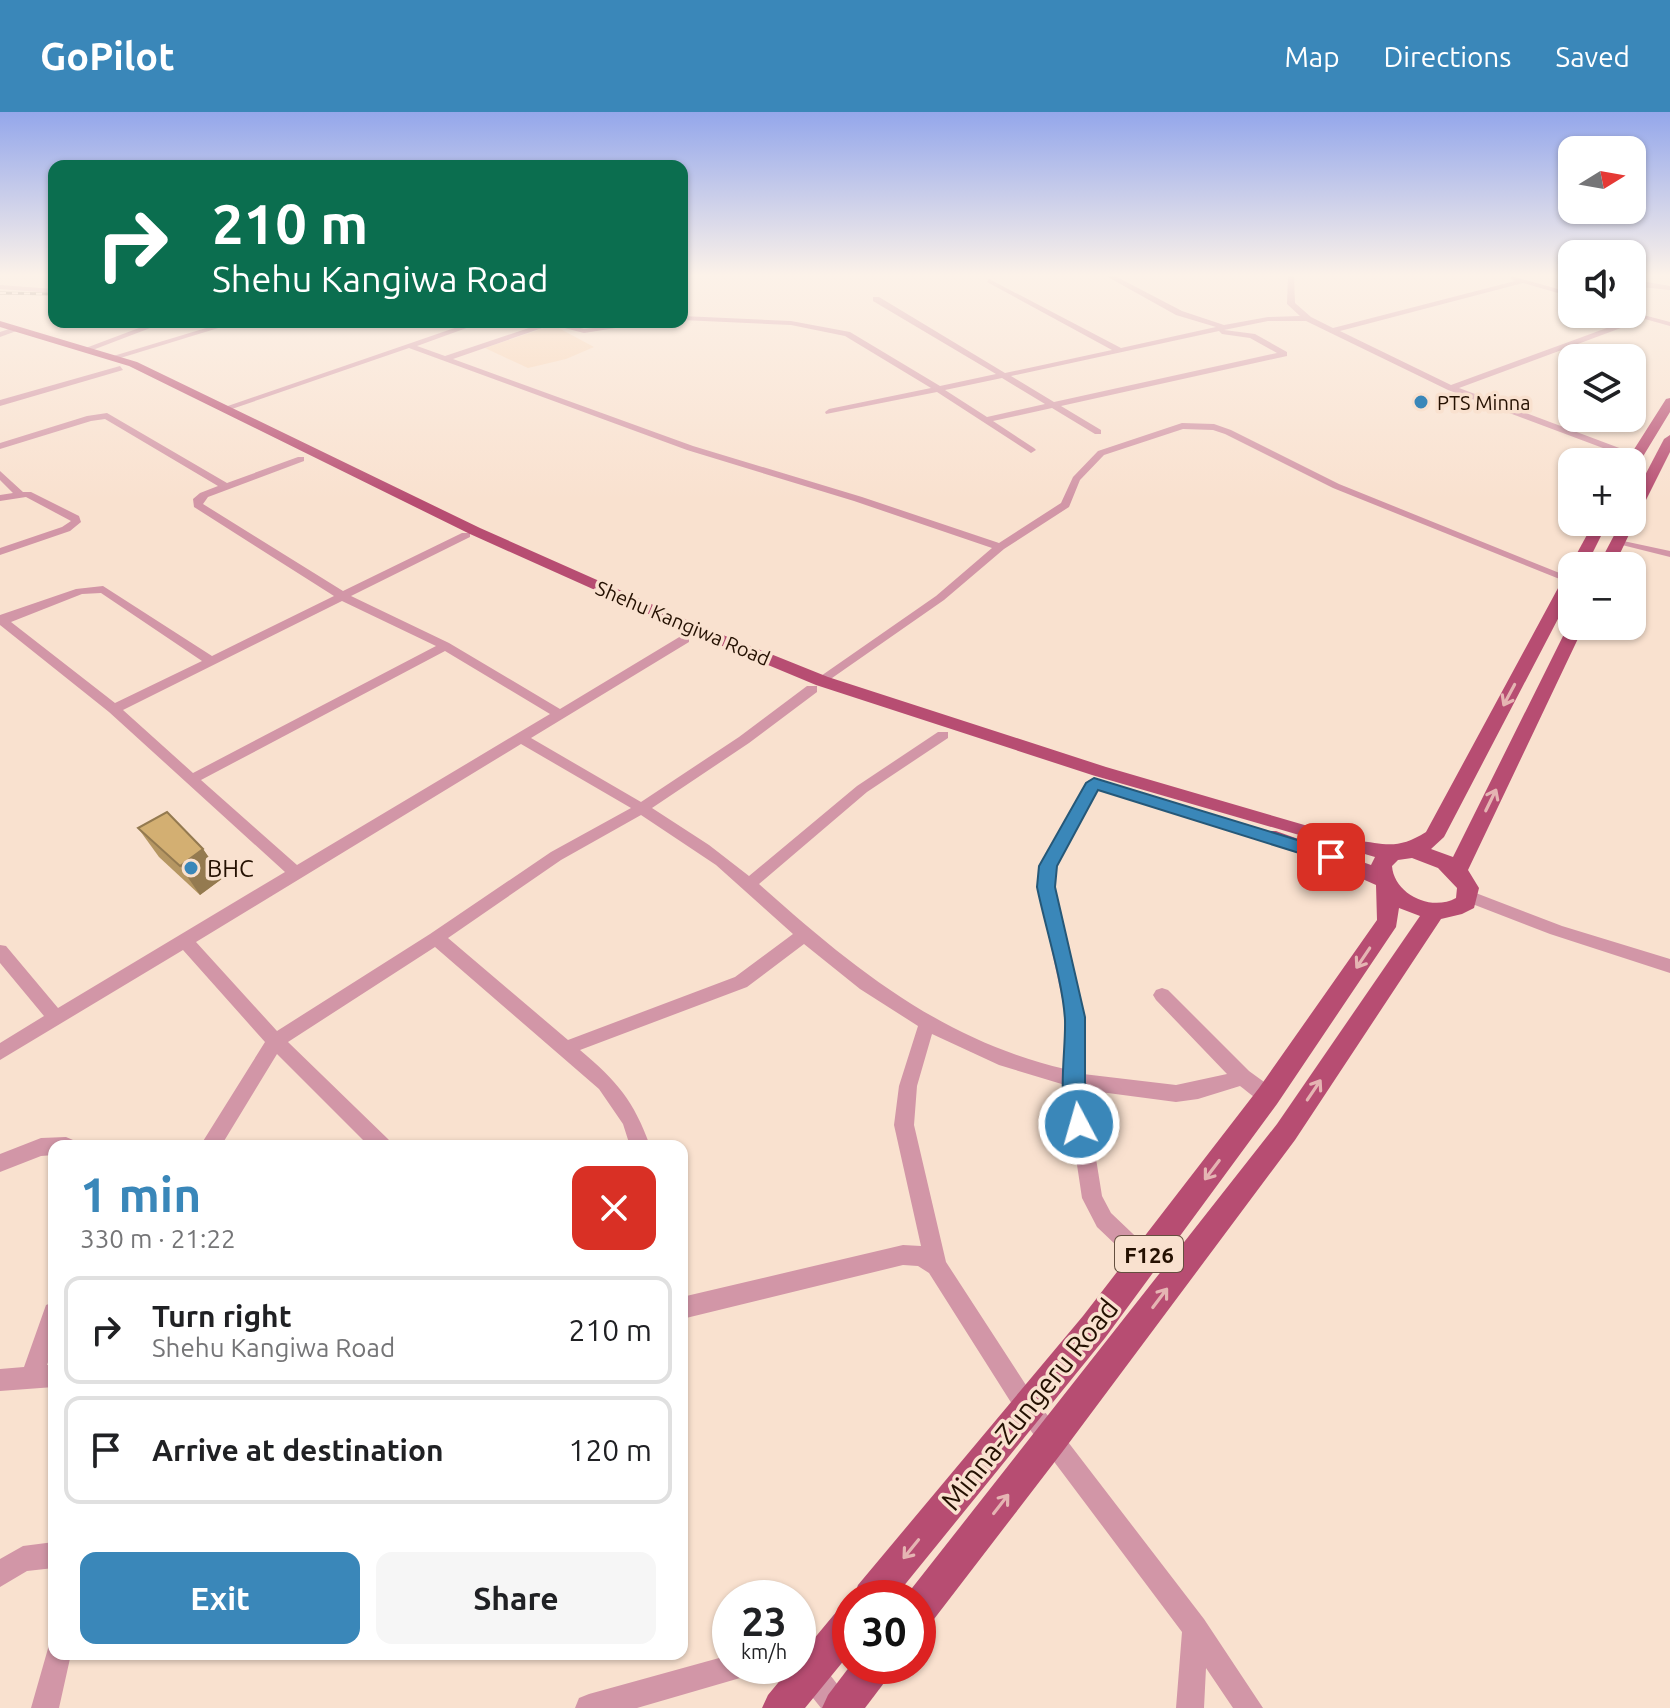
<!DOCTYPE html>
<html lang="en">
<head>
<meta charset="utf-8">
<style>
	:root { --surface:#fff; --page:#f6f6f6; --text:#202124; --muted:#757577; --line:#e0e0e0; --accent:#3a87b9 }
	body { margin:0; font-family:Ubuntu,sans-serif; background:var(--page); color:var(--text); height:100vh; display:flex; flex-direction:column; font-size:30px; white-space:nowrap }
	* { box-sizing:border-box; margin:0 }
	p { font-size:26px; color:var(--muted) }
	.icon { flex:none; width:44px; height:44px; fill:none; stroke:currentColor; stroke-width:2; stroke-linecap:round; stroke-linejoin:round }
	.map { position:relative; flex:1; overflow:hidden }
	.side { position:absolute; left:48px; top:1028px; width:640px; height:520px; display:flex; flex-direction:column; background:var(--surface); border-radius:16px; box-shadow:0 2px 6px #0004 }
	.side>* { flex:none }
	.hud { position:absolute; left:48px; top:48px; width:640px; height:168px; border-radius:16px; box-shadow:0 2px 6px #0004; background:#0b6e4f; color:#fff; overflow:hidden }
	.needle { width:52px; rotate:79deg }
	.tools { position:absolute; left:1558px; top:24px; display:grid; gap:16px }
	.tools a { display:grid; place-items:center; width:88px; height:88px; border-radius:16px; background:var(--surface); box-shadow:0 2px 6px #0004; font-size:40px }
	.speed { position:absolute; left:712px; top:1468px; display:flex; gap:16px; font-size:40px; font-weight:700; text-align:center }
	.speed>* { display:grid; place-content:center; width:104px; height:104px; border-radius:50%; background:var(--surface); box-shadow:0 2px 6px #0004; line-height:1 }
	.speed small { font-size:20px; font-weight:400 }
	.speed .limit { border:12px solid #d22; background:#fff; color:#111 }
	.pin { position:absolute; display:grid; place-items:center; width:68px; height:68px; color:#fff; margin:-34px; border-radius:16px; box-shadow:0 4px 12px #0006 }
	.me { position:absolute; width:88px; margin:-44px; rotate:354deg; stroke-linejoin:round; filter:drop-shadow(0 0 6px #0008) }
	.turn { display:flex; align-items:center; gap:28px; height:168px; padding:0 32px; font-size:36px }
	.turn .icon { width:104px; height:104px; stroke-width:2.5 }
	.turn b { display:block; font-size:56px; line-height:68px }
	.round { display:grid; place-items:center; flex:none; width:84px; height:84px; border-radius:16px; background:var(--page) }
	.summary { display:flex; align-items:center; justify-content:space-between; height:136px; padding:0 32px }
	h1 { font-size:48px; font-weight:700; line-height:60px; color:var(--accent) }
	.cta { display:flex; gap:16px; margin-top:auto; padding:16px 32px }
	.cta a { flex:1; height:92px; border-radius:16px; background:var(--accent); color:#fff; font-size:32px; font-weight:700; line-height:92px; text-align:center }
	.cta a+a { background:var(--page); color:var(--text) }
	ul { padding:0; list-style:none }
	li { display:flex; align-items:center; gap:24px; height:108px; margin:0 16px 12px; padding:0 16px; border:4px solid var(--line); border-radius:16px }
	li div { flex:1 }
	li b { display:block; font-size:30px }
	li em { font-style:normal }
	header { display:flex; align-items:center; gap:48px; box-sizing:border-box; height:112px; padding:0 40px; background:var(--accent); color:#fff }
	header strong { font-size:38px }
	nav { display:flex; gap:44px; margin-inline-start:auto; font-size:28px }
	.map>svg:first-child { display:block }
</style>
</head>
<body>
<header>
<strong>GoPilot</strong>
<nav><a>Map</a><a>Directions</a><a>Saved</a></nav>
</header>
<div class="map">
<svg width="1670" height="1596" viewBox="0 0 1670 1596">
	<rect width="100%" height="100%" fill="#f9e1cf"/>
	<path fill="#f8d2b3" d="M553,213L594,235L566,247L528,256L485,236Z"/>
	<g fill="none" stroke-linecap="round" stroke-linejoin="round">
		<g fill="#d296a7" fill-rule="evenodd">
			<path d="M1106,164H1115L1182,199L1224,213L1268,205L1300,204L1287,192L1288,164H1294L1295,191L1311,205L1333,216L1515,169L1511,167V164L1572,181V185L1523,171L1340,219L1451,273L1637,205L1631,204L1632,200L1670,210V214L1645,207L1459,276L1638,343V347L1635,348L1448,278L1306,209H1268L1224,218L1255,222L1287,240V244L1061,294L1101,318V322H1095L1052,296L993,309L1034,336L1036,338L1031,341L937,280L826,302L825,300L829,297L931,276L845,224L791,213L682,208V204L791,209L850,220L940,274L996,262L873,189V185H879L1005,261L1112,238L987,170L989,167L1121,236L1216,215L1176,203ZM1219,219L1222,222L1250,226L1277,241L1054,290L1011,264ZM1002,266L1045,292L987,305L945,278Z"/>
			<path d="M1641,169L1670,174V178L1632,174V170Z"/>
			<path d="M0,173L54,177V181L0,177Z"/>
			<path d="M155,210H166L90,239L83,237Z"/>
			<path d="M226,210H238L117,247L110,245Z"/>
			<path d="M472,210H483L417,234L445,244L544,211L558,210L584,217L653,210L584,221L557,214L545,215L453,247L693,334L862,385L999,431L1061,391L1073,365L1098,339L1182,311L1214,312L1231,318L1339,372L1572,466V472L1333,376L1225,322L1213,318L1183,317L1104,343L1080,368L1069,395L1004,437L944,488L822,573L816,569L818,566L936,484L992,436L854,389L687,338L409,236L226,299L219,297Z"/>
			<path d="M15,215L22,217L0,225V220Z"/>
			<path d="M120,254L123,258L0,294V288Z"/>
			<path d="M107,301L227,371L298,345H304V349L208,385L203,392L343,479L462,421H470V425L351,484L449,531L560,597L681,524H689V530L531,626L641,690L739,625L807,574H817V580L749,631L652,696L709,733L749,764L857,674L938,620H948V626L867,680L759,772C852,855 941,928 1065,957L1066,905L1038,775L1040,754L1089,668H1099L1101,671L1056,754L1054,775L1084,905L1083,962L1176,973L1227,962L1156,888L1153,883L1156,878L1162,876L1168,878L1249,959L1275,978L1277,984L1275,990C1261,994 1250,981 1240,974L1198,987L1176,990L1085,978L1102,1084L1111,1101L1152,1140L1156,1147L1152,1154L1145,1157L1138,1154L1097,1115L1082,1086L1065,973L999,953L932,922L917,974L914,1013L946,1150L1035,1287L1204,1507L1263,1596H1233L1206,1556L1204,1596H1176L1182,1520L1019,1303L929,1161L918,1154L903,1153L682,1207V1185L903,1133L921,1134L894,1013L899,974L918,914L860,877L804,832L747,875L580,938C617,969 634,989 650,1034H630L623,1012L599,977L435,835L288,930L389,1028L392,1034H369L277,942L221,1034H200L265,930L183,838L0,948V931L44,904L0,851V833L6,834L58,896L285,760L109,600L0,513V503L76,477L103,474L212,544L334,484L194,395L193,387L200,381L218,374L105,307L91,309L0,337V331L87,304ZM101,481L202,549L115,591L11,510L82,482ZM342,489L436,534L193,661L123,598ZM445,539L550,602L297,753L201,668ZM521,632L631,696L551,740L430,822L277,919L196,830ZM641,703L716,753L793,822L735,865L568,928L448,826L561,748Z"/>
			<path d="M0,359L23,380H31L79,404L81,410L70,419L0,443V436L62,415L71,409L26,385L0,389V383L13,381L0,368Z"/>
			<path d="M1614,427L1670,439V445L1614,431Z"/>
			<path d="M1468,778L1562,814L1670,847V861L1550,822L1462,788L1460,784L1462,780Z"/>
			<path d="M66,1025L73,1028L76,1034H54V1043L41,1044L0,1060V1042L41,1026Z"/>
			<path d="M54,1190V1233L47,1253H54V1275L0,1279V1257L24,1255L46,1193Z"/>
			<path d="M54,1430V1456L27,1459L0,1475V1447L23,1434Z"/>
			<path d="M54,1530V1542H71L59,1596H31L49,1533Z"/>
			<path d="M730,1543V1554H750L747,1564L637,1596H575L579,1586L589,1582Z"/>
			<path d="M798,1543L820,1550L848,1586L852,1596H821L801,1571L781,1564L778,1554H798Z"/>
		</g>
		<g fill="#b74d72" fill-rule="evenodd">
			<path d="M0,209L137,250L480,416L703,515L828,565L1106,655L1356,728C1387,733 1399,737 1426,720L1564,465L1572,460V480L1444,725L1431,737L1453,745L1568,514L1572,510V514H1584L1468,758L1479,776L1474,796L1462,802L1441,807L1295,1028L1063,1339L931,1511L918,1516V1486L905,1485L1277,1012L1420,804L1399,796L1396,815L1277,992L1105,1226L894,1486H853L858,1473L1083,1204L1259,976L1377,808L1376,773L1324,750L1262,729L1259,724L1262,719H1276L1371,753L1375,745L1092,663L816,573L691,521L470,422L129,254L0,215ZM1412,746L1438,756L1457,776L1456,786C1431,800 1394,782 1392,754L1398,748Z"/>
			<path d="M1670,286V300L1639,351L1632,355V350H1626L1666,287Z"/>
			<path d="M1670,323V340L1639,402L1632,406V388L1664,327Z"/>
			<path d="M1632,407L1635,410L1614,454H1598L1621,410H1632Z"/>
			<path d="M1594,410H1608L1586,454L1572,456L1570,454Z"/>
			<path d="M850,1494V1541L805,1596H762L768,1583L792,1554H798V1546L837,1499Z"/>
			<path d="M850,1554H892L887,1567L865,1596H822L828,1583Z"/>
		</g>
		<g stroke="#6d5848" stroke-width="3">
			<path id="rail" d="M0,181L54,182"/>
		</g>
		<use href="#rail" stroke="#f9e1cf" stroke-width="2" stroke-dasharray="6" stroke-linecap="butt"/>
	</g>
	<path fill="#b59662" d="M138,716L203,737L223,766L200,783L159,745Z"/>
	<path fill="#947a50" d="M203,737L223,766L200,783L180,754Z"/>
	<path fill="#d3af72" stroke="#947a50" stroke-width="2" d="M167,700L203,737L180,754L138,716Z"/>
	<defs><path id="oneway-shaft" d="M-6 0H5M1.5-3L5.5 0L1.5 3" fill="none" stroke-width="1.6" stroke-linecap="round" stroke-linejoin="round" transform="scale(2)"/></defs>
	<g stroke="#e5b5b3">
		<use href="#oneway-shaft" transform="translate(1509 583) rotate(118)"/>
		<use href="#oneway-shaft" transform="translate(1491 688) rotate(-64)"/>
		<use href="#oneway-shaft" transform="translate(1363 846) rotate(124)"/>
		<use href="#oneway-shaft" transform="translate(1314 978) rotate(-56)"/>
		<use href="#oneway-shaft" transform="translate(1212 1058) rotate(127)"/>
		<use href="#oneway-shaft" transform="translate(1160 1186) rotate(-53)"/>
		<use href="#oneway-shaft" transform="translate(1001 1392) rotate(-52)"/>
		<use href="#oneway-shaft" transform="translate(911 1437) rotate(129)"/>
	</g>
	<linearGradient id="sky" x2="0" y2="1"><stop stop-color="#94a7eb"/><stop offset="0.42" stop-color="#fcf2e9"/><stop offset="1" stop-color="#fcf2e9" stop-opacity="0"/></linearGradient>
	<rect width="1670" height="388" fill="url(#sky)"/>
	<path fill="#3a87b9" stroke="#265878" stroke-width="2" d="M1094,666L1337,740L1339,745L1331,751L1098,678L1057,754L1055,775L1085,905V970L1089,1012L1086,1019L1079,1022L1071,1019C1056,987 1066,943 1065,908C1063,870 1045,814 1037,775L1039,754L1086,671Z"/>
	<g fill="#3a87b9" stroke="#f9e1cf" stroke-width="3">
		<circle cx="1421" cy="290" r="8"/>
		<circle cx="191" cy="756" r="8"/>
	</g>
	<g text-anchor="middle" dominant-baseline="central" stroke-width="7" stroke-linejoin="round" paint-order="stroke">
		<g font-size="20" fill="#241001" stroke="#f9e1cf" text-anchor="start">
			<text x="1437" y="290">PTS Minna</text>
		</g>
		<g font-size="20" fill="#241001" stroke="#f9e1cf">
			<text transform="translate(683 511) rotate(23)">Shehu Kangiwa Road</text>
		</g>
		<rect fill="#f9e1cf" stroke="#644f3f" stroke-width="2" x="1115" y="1124" width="68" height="36" rx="6"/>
		<g font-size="22" font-weight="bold" fill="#241001">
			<text x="1149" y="1142">F126</text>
		</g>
		<g font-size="24" fill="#241001" stroke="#f9e1cf" text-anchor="start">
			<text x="207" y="756">BHC</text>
		</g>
		<g font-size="28" fill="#241001" stroke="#f9e1cf">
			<text transform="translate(1029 1292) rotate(-51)">Minna-Zungeru Road</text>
		</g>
	</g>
</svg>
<div class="tools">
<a><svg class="needle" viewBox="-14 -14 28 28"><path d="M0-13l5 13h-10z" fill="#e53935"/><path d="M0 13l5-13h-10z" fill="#757577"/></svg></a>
<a><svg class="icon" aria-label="sound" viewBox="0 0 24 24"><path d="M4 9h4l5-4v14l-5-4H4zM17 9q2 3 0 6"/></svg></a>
<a><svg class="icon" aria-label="layers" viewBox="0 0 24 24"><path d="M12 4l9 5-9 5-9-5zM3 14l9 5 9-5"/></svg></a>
<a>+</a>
<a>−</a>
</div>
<div class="speed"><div>23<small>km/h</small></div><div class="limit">30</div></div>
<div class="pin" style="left:1331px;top:745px;background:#d93025"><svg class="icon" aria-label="arrive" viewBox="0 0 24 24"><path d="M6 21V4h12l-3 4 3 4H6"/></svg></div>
<svg class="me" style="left:1079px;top:1012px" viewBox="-20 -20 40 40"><circle r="17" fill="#3a87b9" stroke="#fff" stroke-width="3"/><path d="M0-11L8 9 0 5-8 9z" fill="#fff"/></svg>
<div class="hud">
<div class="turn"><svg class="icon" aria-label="right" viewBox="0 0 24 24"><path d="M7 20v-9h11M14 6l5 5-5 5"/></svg><div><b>210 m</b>Shehu Kangiwa Road</div></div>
</div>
<section class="side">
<div class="summary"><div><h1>1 min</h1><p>330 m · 21:22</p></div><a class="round" style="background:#d93025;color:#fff"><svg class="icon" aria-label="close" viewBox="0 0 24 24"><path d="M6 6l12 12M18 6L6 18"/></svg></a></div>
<ul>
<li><svg class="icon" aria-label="right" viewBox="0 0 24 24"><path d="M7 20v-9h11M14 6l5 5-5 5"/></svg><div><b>Turn right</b><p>Shehu Kangiwa Road</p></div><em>210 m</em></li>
<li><svg class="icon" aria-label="arrive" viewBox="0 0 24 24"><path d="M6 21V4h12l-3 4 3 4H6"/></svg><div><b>Arrive at destination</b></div><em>120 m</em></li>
</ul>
<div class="cta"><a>Exit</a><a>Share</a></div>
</section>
</div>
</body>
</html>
